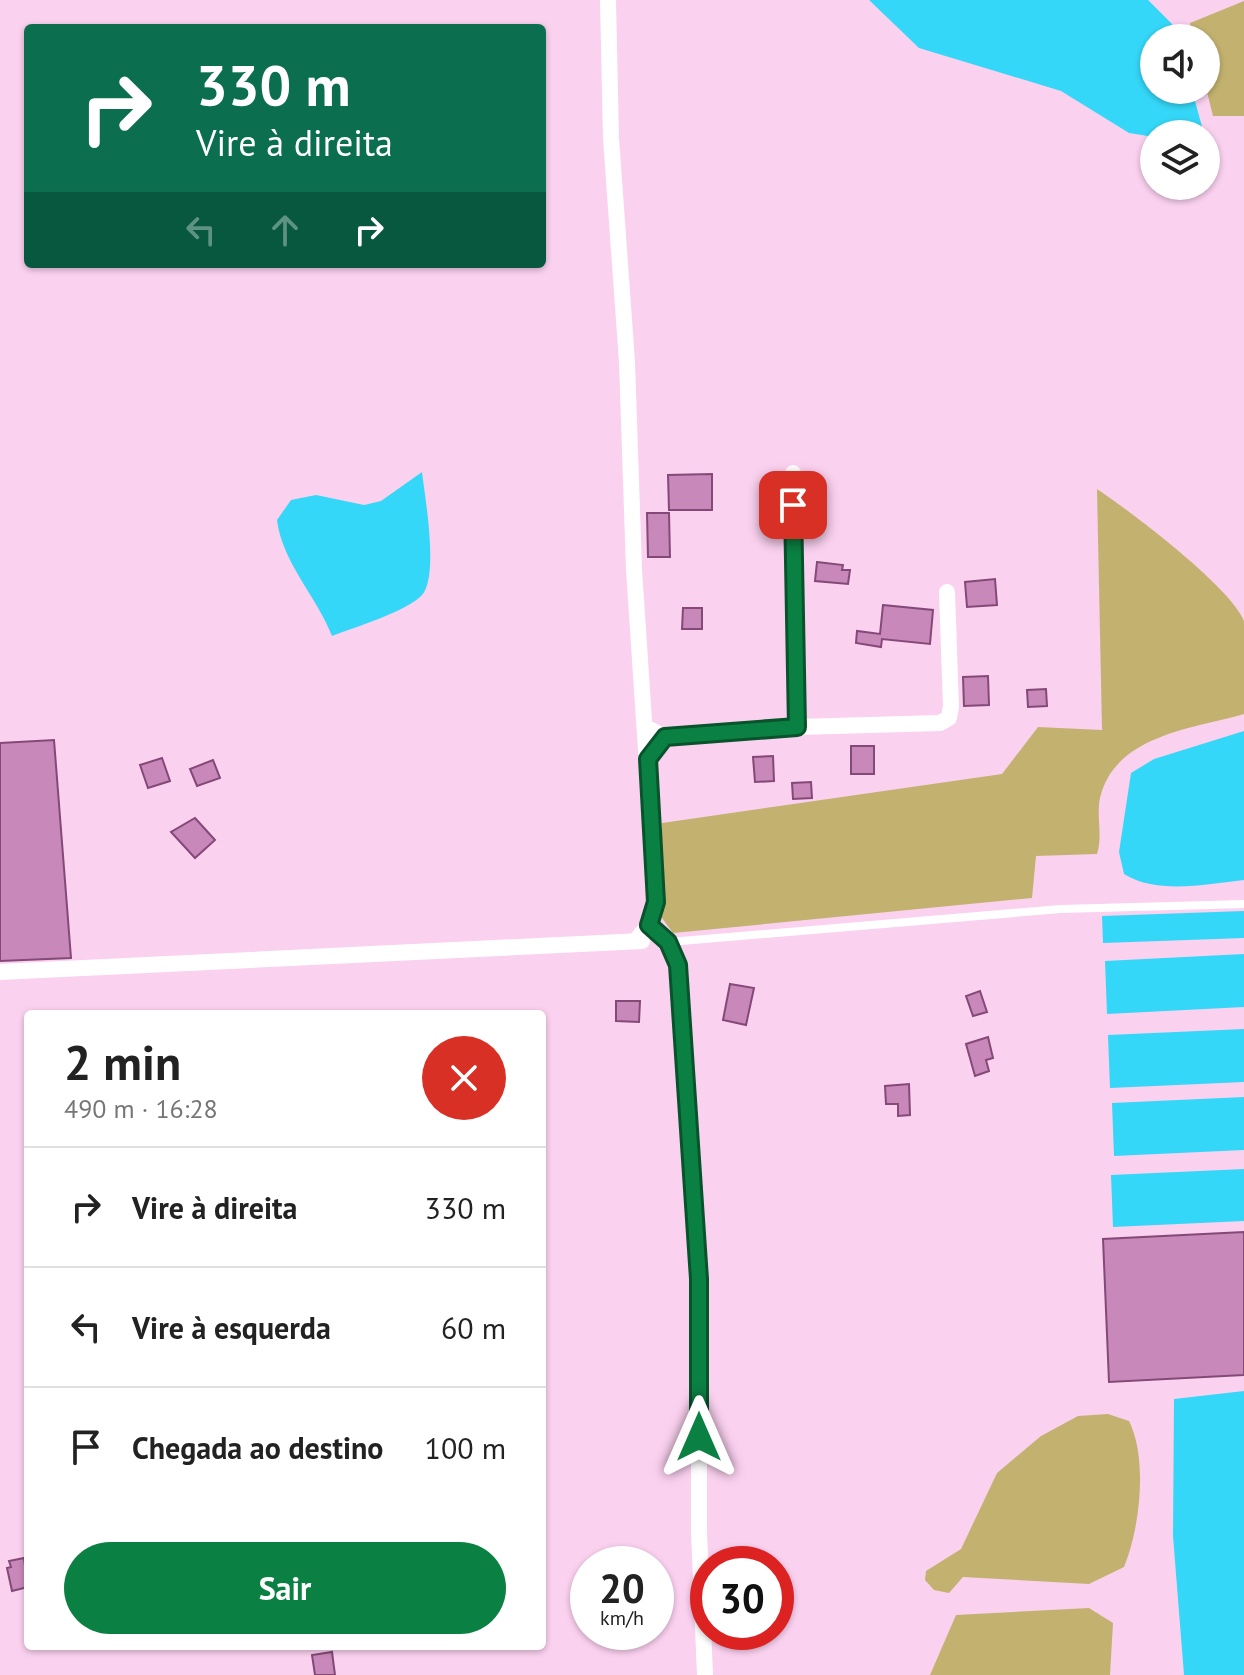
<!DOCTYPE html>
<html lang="pt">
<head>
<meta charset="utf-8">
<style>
	:root { --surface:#fff; --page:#f2f2f2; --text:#222; --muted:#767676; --line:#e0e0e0; --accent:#0b8043 }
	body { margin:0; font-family:"PT Sans",sans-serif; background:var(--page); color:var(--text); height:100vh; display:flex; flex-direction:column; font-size:30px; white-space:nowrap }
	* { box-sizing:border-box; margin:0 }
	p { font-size:26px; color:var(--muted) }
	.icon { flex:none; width:44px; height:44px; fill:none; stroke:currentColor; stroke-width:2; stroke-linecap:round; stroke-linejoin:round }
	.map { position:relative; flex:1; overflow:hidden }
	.sheet { position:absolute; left:24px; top:1010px; width:522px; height:640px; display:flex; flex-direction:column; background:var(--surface); border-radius:8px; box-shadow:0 2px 6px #0004 }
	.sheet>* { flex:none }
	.guide { position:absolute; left:24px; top:24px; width:522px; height:244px; border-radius:8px; box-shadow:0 2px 6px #0004; background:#0b6e4f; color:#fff; overflow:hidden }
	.buttons { position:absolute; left:1140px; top:24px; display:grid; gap:16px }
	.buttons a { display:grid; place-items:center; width:80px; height:80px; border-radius:50%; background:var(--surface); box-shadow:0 2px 6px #0004; font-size:40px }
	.speed { position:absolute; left:570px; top:1546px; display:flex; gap:16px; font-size:40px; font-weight:700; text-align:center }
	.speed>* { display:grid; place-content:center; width:104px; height:104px; border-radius:50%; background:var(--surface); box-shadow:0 2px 6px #0004; line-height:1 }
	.speed small { font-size:20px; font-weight:400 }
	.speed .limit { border:12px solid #d22; background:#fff; color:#111 }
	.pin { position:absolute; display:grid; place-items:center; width:68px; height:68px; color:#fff; margin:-34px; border-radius:16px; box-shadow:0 4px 12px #0006 }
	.me { position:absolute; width:88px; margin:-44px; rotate:0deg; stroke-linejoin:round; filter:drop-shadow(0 0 6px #0008) }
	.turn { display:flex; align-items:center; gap:28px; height:168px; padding:0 40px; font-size:36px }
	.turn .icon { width:104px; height:104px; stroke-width:2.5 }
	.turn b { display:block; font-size:56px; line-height:68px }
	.lanes { display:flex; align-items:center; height:76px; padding:0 40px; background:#0003; justify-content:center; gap:40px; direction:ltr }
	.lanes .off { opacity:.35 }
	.round { display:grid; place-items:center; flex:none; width:84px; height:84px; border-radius:42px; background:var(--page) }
	.headline { display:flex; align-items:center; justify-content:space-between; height:136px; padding:0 40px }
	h1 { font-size:48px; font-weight:700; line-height:60px }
	.button { display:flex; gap:16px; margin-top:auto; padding:16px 40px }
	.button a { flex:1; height:92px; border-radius:48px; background:var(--accent); color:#fff; font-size:32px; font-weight:700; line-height:92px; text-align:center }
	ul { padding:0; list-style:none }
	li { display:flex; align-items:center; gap:24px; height:120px; padding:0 40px; border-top:2px solid var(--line) }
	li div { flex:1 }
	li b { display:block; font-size:30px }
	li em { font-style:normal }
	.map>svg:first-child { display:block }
</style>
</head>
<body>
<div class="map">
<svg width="1244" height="1675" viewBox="0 0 1244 1675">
	<rect width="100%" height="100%" fill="#fbd1f0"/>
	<g fill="#c3b26f">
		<path d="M1244,1V116H1213L1206,88V38H1193L1190,23Z"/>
		<path d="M1097,489C1130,511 1231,587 1244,621C1244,636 1244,694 1244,714C1192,729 1115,735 1100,798C1096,817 1103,835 1097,854L1036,856L1032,898L673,933L662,918V823L1002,774L1038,727L1102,730Z"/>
		<path d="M1108,1414L1129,1421C1148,1459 1140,1528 1124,1567L1089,1584L963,1577L949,1593L934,1590L925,1580L926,1571L961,1549L997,1473L1041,1436L1078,1416Z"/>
		<path d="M1089,1608L1113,1623L1110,1675H930L956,1615Z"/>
	</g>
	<g fill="#35d7f8">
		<path d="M869,0H1148L1176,28L1178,38H1154V90H1192L1204,134L1154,137L1129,133L1061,91L919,48Z"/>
		<path d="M422,472C425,497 439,576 422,595C406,612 355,627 332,636C317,597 282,562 277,520L291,500L316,495L364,505L381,501Z"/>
		<path d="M1244,731V880C1206,884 1158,895 1124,874L1119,852L1131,773L1154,759Z"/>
		<path d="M1244,911V938L1103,943L1102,916Z"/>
		<path d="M1244,954V1007L1107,1014L1105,961Z"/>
		<path d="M1244,1029V1082L1110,1088L1108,1035Z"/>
		<path d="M1244,1097V1150L1114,1156L1112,1103Z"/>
		<path d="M1244,1169V1221L1113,1227L1111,1175Z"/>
		<path d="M1244,1391V1675H1184L1173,1536L1174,1399Z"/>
	</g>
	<g fill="#c888b9" stroke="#844977" stroke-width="2">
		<path d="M712,474V510H669L668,475Z"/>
		<path d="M647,513H669L670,557H648Z"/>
		<path d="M817,562L843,565L842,570H850L848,584L815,581Z"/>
		<path d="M995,579L997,605L967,607L965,582Z"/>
		<path d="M883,605L933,610L930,644L882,639L881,647L856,643L857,631L880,634Z"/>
		<path d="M683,608H702V629H682Z"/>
		<path d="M988,676L989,705L964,706L963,677Z"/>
		<path d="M1046,689L1047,706L1028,707L1027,690Z"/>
		<path d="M54,740L71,958L0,961V743Z"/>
		<rect x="851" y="746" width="23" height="28"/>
		<path d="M773,756L774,781L755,782L753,757Z"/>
		<path d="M162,758L170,781L148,788L140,765Z"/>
		<path d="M213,760L220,778L197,786L190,769Z"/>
		<path d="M811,782L812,798L793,799L792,783Z"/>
		<path d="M195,818L215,840L195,858L171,832Z"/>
		<path d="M730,984L754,988L746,1025L723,1020Z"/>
		<path d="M980,991L987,1012L973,1016L966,996Z"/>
		<path d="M616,1001H640L639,1022L616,1021Z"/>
		<path d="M988,1037L993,1058L986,1060L989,1071L975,1076L966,1044Z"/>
		<path d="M909,1084L910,1115L898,1116V1104H886L885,1086Z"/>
		<path d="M1244,1232V1375L1109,1382L1103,1239Z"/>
		<path d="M24,1558L28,1587L12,1591L7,1568L11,1567L9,1561Z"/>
		<path d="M332,1652L335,1675H315L312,1655Z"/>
	</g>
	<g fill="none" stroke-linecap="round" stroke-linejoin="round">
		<path stroke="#fff" stroke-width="8" d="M669,942L1061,909L1244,904"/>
		<g stroke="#fff" stroke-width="16">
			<path d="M608,0L611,138L627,362L634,569L656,902L649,925L635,941"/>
			<path d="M793,473L797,727"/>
			<path d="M647,728L665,737L797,727L940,723L949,718L951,706L947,592"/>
			<path d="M649,925L668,942L678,965L699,1279V1532L705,1675"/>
			<path d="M0,972L642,941"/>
		</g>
	</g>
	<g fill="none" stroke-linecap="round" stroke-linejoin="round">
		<g stroke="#07532c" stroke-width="20">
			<path id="route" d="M699,1437V1279L678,965L668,942L649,925L656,902L648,759L665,737L797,727L793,505"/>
		</g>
		<use href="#route" stroke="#0b8043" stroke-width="14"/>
	</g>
</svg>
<div class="buttons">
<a><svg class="icon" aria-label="sound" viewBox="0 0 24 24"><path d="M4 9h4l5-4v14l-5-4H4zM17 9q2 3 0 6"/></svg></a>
<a><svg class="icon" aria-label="layers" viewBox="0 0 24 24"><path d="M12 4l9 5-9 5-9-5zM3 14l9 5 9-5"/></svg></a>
</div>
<div class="speed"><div>20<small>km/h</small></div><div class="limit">30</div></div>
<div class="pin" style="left:793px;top:505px;background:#d93025"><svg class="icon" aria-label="arrive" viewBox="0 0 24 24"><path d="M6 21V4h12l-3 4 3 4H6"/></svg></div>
<svg class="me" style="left:699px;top:1437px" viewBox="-20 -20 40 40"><path d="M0-17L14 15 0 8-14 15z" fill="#0b8043" stroke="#fff" stroke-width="4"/></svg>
<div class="guide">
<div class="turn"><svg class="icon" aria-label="right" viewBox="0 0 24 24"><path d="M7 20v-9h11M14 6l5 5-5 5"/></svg><div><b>330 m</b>Vire à direita</div></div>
<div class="lanes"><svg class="icon off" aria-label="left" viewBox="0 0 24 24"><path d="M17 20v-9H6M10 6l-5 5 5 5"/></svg><svg class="icon off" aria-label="ahead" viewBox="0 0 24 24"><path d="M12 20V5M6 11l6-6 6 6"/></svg><svg class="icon" aria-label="right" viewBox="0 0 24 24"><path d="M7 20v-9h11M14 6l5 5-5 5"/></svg></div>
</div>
<section class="sheet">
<div class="headline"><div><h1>2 min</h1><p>490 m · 16:28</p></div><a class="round" style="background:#d93025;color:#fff"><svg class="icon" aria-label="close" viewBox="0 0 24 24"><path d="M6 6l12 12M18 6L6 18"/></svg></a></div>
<ul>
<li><svg class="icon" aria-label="right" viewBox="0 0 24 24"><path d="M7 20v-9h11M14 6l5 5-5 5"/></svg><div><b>Vire à direita</b></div><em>330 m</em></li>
<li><svg class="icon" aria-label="left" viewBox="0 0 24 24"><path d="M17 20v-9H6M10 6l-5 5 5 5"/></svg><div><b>Vire à esquerda</b></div><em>60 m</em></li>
<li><svg class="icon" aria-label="arrive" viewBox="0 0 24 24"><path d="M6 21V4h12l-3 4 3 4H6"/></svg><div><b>Chegada ao destino</b></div><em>100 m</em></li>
</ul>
<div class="button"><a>Sair</a></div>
</section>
</div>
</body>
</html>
